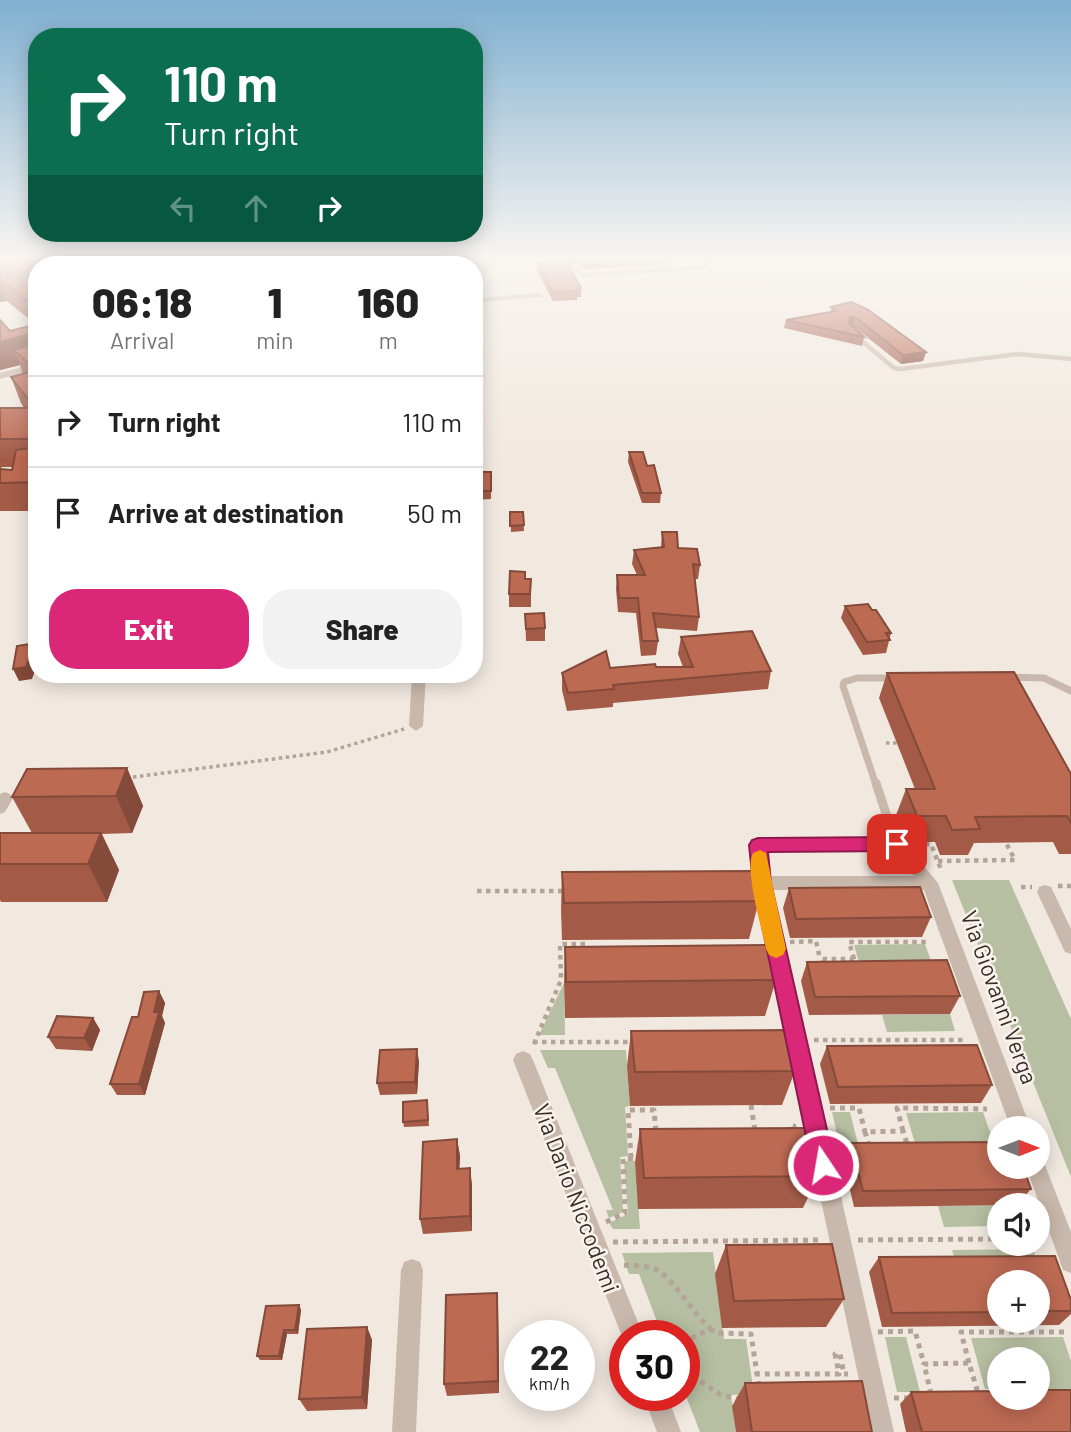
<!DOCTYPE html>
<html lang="en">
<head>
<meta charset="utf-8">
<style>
	:root { --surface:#fff; --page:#f2f2f2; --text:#222; --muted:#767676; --line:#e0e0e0; --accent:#db2777 }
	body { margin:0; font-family:Barlow,sans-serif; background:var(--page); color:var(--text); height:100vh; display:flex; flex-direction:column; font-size:26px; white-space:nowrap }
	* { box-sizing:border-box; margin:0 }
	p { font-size:23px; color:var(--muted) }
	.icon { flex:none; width:38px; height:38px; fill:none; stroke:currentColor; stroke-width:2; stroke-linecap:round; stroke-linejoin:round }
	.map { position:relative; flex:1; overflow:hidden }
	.sheet { position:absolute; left:28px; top:256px; width:455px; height:427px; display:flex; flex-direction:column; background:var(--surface); border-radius:28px; box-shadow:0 4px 18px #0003 }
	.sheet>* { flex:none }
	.hud { position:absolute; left:28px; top:28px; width:455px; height:214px; border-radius:28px; box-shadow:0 4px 18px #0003; background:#0b6e4f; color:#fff; overflow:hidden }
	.needle { width:46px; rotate:90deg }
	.fabs { position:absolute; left:987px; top:1116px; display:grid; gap:14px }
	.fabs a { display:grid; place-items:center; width:63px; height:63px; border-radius:50%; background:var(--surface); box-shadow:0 4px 18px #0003; font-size:35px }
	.speed { position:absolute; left:504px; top:1320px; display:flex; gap:14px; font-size:35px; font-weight:700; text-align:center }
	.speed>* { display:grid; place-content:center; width:91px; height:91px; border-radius:50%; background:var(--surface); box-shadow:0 4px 18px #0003; line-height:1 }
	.speed small { font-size:18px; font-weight:400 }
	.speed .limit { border:10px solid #d22; background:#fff; color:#111 }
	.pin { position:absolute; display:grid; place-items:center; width:60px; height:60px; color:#fff; margin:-30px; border-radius:14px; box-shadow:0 4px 10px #0006 }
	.me { position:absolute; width:77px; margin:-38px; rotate:348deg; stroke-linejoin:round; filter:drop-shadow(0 0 5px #0008) }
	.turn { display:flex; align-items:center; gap:24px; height:147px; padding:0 21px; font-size:32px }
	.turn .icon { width:91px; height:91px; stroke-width:2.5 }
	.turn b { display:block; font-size:49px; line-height:60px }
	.lanes { display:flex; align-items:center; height:66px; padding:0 21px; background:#0003; justify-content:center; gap:35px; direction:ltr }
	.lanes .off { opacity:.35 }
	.eta { display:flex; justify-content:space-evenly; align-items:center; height:119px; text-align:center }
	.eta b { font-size:42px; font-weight:800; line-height:49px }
	.primary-button { display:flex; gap:14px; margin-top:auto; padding:14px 21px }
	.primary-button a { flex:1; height:80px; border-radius:28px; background:var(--accent); color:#fff; font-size:28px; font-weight:800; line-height:80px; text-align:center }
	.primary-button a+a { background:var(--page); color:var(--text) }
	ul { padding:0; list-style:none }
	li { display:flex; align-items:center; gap:21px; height:91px; padding:0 21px; border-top:2px solid var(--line) }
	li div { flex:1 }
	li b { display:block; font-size:26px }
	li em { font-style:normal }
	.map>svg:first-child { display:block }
</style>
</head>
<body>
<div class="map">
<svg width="1071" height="1432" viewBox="0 0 1071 1432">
	<rect width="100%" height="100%" fill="#f1e9e0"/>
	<g fill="#b6bfa1">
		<path d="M1009,880L1071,1019V1177L952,880Z"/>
		<path d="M925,944L935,972L862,973L854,945Z"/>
		<path d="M564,983L565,1035H539Z"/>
		<path d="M950,1014L955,1031L887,1032L882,1015Z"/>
		<path d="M540,1050H626L630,1106L625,1107L628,1156L620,1157L623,1212L609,1218L606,1210H613L555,1068H548Z"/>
		<path d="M832,1112H850L860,1152H841Z"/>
		<path d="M983,1112L996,1149L917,1150L906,1113Z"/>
		<path d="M624,1161H635L640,1229H613L609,1223L628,1214Z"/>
		<path d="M1017,1205L999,1206V1226L944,1227L938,1206Z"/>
		<path d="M1033,1249L1040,1271H958L952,1250Z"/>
		<path d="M713,1252L724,1339H746L754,1394L731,1395L736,1432H700L684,1391V1335H662L639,1274H629L622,1253Z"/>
		<path d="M885,1337H906L920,1392H897Z"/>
		<path d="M1063,1337L1071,1361V1389H1038V1360H999V1389H985L971,1338Z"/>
	</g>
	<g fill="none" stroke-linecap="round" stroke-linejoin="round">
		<g stroke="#b4a397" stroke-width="3.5" stroke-dasharray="3.5 3.5" stroke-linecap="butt">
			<path d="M886,743H897"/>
			<path d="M126,778L327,752L404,729"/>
		</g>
		<g stroke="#b4a397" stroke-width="4.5" stroke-dasharray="4.5 4.5" stroke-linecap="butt">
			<path d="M916,844H931L942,872"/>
			<path d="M938,861L1015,860L1006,843"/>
			<path d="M1058,886H1071"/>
			<path d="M1021,887H1032"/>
			<path d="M477,891H565"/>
			<path d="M790,942L816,941L820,959"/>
			<path d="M854,959L849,942H928"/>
			<path d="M822,965L820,959H854L855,964"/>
			<path d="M814,1040H963"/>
			<path d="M533,1042H632"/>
			<path d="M534,1044L561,980L560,944H586V951"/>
		</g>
		<g stroke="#b4a397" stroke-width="5" stroke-dasharray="5 5" stroke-linecap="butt">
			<path d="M751,1105L755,1131"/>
			<path d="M830,1108H859L865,1132"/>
			<path d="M903,1131L897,1108L987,1109"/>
			<path d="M790,1132L789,1126H794L795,1132"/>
			<path d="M869,1146L865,1132L903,1131L908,1147"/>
			<path d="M631,1158L628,1110H654L656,1132"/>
			<path d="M606,1222L625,1213L623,1159L637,1158"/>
			<path d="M858,1240L999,1239"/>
			<path d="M613,1242L822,1240"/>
			<path d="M624,1265C633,1266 648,1265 657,1270C672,1277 694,1315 712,1330"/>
			<path d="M878,1332L915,1331L924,1364"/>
			<path d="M684,1345L697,1334L712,1330L717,1333L751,1334L757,1374"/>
			<path d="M969,1363L961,1332H1066"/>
			<path d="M684,1370L721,1395L739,1399"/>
			<path d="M759,1386L757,1374H839L835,1354H840L844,1374H848"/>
			<path d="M931,1394L924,1364L969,1363L978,1393"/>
			<path d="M894,1398H911"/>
		</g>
		<path stroke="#c9b9ac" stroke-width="4.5" d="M857,337L894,368L900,369L1018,354L1071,359"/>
		<g stroke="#c9b9ac" stroke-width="7">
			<path d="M1008,677L1044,678L1071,691"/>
			<path d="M876,785L843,686L844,682L857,678H895"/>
		</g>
		<path stroke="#c9b9ac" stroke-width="9" d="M876,783L896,844"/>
		<g fill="#c9b9ac" fill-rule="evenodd">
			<path d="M192,259H201L208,264H199Z"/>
			<path d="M711,259H719L704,269L583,277L571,268L578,266L585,273L702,265Z"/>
			<path d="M539,293L543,295L542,297L481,302L474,307V300L479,298Z"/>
			<path d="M37,363V369L0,379V373Z"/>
			<path d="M412,674H426L423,726L416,731L409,726Z"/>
			<path d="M5,792L10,794L13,798L5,812L0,814V794Z"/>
			<path d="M896,838L902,840L938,883L1031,1129H1011L924,890H772L894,1432H870L754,883L750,845L752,841L758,839ZM892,850L914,876H770L767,851Z"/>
			<path d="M1045,885L1051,887L1071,929V954L1065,952L1037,892L1039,887Z"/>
			<path d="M523,1051L530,1054L533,1060L643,1335H625V1344L513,1060L516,1054Z"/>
			<path d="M1038,1157L1043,1160L1071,1232V1273L1063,1270L1026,1167H1038Z"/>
			<path d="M412,1259L420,1262L423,1270L416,1432H392L401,1270L404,1262Z"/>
			<path d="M643,1395H667L681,1432H657Z"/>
		</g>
	</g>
	<g fill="#a35b47" fill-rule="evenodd">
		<path d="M0,259L37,264V511H0V408H24L21,403L11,377L23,374L20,365L0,370L10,331L35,324L7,301L0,302ZM2,467H12V470L0,469Z"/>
		<path d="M562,259H671L653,265L585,269L577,263L569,266L581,288V297H577V300L553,301L537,271V263L564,261Z"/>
		<path d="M851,302L926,352L923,361L901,364L853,326H851L864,337L862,346L784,328L786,320L831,312V307Z"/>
		<path d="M629,452L647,466L661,493L660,503H642L628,462Z"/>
		<path d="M474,472H491V499L474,500Z"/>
		<path d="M510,512H523L524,531L511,532Z"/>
		<path d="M662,532L678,548L700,565L698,579H695L699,617L697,631L656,628L658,641L656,655L641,656L636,613L618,612L616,589L617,575H637L632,564L634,550L661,547Z"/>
		<path d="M525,579H531V607H509V594Z"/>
		<path d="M845,606L872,610L891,633L886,653L863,655L841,618Z"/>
		<path d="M525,614L545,628V641H526Z"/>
		<path d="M681,637L771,671L768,689L613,703V707L567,711L562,690V673L656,667H683L678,654Z"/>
		<path d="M887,673L1071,774V854H1059L1053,842L974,843L968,855H940L935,842H907L896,815L906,789H915L879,698Z"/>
		<path d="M127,768L143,806L132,833L102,834L119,870L107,902H1L0,900V833H32L12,797Z"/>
		<path d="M562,872L759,901L749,939L562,940L561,910Z"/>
		<path d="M789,888L931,917L922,937L790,938L783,908Z"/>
		<path d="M565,947L776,980L765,1016L565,1018L564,983Z"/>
		<path d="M807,962L960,996L950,1014L809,1015L801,981Z"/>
		<path d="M159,991L165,1003L162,1016L165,1023L145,1095H117L110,1084L138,1017Z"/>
		<path d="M93,1018L100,1030L92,1051L56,1049L48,1037Z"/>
		<path d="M631,1031L795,1071L782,1105L630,1106L627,1066Z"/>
		<path d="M827,1046L992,1085L981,1103L830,1104L820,1064Z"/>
		<path d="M419,1061L417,1094L380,1095L377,1083Z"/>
		<path d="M427,1100L429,1126L404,1127L403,1122Z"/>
		<path d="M640,1129L818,1176L803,1208L638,1209L635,1162Z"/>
		<path d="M457,1139L460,1156L459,1168L472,1184V1231L423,1234L420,1219Z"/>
		<path d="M851,1143L1031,1189L1017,1205L854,1207L843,1160Z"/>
		<path d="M726,1245L844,1299L826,1327L722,1328L715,1274Z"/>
		<path d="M1055,1256L1071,1300V1314L1059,1325L882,1327L869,1272L879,1257ZM999,1283H1038V1321H999Z"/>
		<path d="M299,1305L301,1310L298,1334H287L282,1360H260L257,1356Z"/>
		<path d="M498,1307L499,1393L447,1396L444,1384Z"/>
		<path d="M367,1327L372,1340L367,1409L307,1411L299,1399Z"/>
		<path d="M745,1383L872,1432H736L732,1406Z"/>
		<path d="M911,1392L1071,1432H906L900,1404Z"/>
	</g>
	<g fill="#844a3a">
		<path d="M569,259H577V263L569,267Z"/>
		<path d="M653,259H671L653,265Z"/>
		<path d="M0,281L7,301L0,302Z"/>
		<path d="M850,317H855L853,326H848Z"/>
		<path d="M27,335L36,360L14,350L20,365L0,370V342Z"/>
		<path d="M926,352L923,361L901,364L903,355Z"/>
		<path d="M37,429V460L29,439Z"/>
		<path d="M35,643L37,648V665L32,679L19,681L13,669Z"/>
		<path d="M127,768L143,806L132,833L116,796Z"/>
		<path d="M101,833L119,870L107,902L88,864Z"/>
		<path d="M159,991L165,1003L162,1016L165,1023L145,1095L139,1084Z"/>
		<path d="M93,1018L100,1030L92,1051L84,1038Z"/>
		<path d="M417,1049L419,1061L417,1094L415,1082Z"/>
		<path d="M457,1139L460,1156L459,1185L457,1169Z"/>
		<path d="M470,1168L472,1184V1231L470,1216Z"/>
		<path d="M497,1293L498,1307L499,1393L498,1381Z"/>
		<path d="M299,1305L301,1310L298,1334L295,1330Z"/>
		<path d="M367,1327L372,1340L367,1409L362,1397Z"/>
		<path d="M284,1330L287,1334L282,1360L279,1356Z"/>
	</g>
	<g fill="#bd6a53" stroke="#844a3a" stroke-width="2">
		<path d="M0,259H152L156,263L150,264H37V309L0,279Z"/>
		<path d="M566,261L581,288H576L577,291L553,292L537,263Z"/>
		<path d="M851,302L867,309L926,352L903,355L855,317H850L849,323L864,337L786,320L836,311L831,307Z"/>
		<path d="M0,320L10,331L37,324V371L14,350L30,345L31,338L27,335L0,342Z"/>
		<path d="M34,371L37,375V429L29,439H0V408H35L11,377Z"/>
		<path d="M37,447V482L0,483V469L12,470L16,450Z"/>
		<path d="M629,452H643L647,466L654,465L661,493H642Z"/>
		<rect x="474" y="472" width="17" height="19"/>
		<path d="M510,512H523L524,525L510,526Z"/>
		<path d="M662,532H677L678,548L697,549L700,565L693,564L699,617L653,613L658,641H642L638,598H619L617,575H645L634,550L664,547Z"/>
		<path d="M510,571L525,572V579H531L530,594H509Z"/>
		<path d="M868,604L872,610H876L891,633H886L890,640L867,642L845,606Z"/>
		<path d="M544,613L545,628L526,629L525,614Z"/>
		<path d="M752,631L771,671L613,685L614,689L568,693L562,673L606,651L610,668L655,664L656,667H693L681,637Z"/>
		<path d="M35,643L26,667L13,669L17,646Z"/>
		<path d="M1014,672L1071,774V823L1067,816L975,817L980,829L952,830L946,816H917L906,789H935L887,673Z"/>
		<path d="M127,768L116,796L12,797L27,769Z"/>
		<path d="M0,833H101L88,864H0Z"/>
		<path d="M753,871L759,901L564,903L562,872Z"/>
		<path d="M920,887L931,917L796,919L789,888Z"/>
		<path d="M768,945L776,980L566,982L565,947Z"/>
		<path d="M947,960L960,996L815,997L807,962Z"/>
		<path d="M159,991L154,1012H159L139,1084H110L132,1017H138L144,992Z"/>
		<path d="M57,1016L93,1018L84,1038L48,1037Z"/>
		<path d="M786,1030L795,1071L635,1072L631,1031Z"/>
		<path d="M977,1045L992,1085L838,1087L827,1046Z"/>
		<path d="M417,1049L415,1082L377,1083L380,1050Z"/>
		<path d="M427,1100L428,1120L403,1122V1102Z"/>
		<path d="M807,1128L818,1176L644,1178L640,1129Z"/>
		<path d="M457,1139V1169L470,1168V1216L420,1219L423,1142Z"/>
		<path d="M999,1142V1167H1023L1031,1189L863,1191L851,1143Z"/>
		<path d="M832,1244L844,1299L734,1301L726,1245Z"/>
		<path d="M1055,1256L1071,1300V1311H1038V1283H999V1312L892,1313L879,1257Z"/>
		<path d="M497,1293L498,1381L444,1384L446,1295Z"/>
		<path d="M299,1305L295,1330H284L279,1356H257L266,1306Z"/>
		<path d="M367,1327L362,1397L299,1399L307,1329Z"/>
		<path d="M862,1381L872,1432H752L745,1383Z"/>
		<path d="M1038,1390H1071V1432H922L911,1392L999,1391V1398H1038Z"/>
	</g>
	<linearGradient id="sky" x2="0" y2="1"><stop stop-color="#7fb0d0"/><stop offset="0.56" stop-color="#f9f5f1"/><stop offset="1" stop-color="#f9f5f1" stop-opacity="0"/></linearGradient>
	<rect width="1071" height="460" fill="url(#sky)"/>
	<path fill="#db2777" stroke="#8e194d" stroke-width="2" d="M897,837L903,839L906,844L903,849L897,851L768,852L771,883L835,1165L832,1174L823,1177L815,1174L812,1165L753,883L749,845L752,840L758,838Z"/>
	<path fill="#f59e0b" d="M760,850L766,853L786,949L783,955L776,958L769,955L766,949C762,928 744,870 753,853Z"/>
	<g text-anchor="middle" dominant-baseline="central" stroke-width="5" stroke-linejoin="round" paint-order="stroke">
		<g font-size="23" fill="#372e2b" stroke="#f9f3ec">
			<text transform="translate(1000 997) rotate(70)">Via Giovanni Verga</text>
			<text transform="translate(577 1198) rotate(69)">Via Dario Niccodemi</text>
		</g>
	</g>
</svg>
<div class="fabs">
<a><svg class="needle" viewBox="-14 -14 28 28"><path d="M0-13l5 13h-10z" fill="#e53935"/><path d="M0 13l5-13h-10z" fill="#767676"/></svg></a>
<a><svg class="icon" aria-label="sound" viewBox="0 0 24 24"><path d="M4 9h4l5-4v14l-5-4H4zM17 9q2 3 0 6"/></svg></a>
<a>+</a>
<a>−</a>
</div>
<div class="speed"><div>22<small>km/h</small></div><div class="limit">30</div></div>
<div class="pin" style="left:897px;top:844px;background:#d93025"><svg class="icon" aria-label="arrive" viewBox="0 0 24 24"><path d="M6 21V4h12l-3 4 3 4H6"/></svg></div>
<svg class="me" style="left:823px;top:1165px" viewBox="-20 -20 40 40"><circle r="17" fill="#db2777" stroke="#fff" stroke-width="3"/><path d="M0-11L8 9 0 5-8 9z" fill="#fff"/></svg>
<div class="hud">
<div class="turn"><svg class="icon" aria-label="right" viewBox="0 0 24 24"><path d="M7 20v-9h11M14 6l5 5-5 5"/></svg><div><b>110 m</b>Turn right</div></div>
<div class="lanes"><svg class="icon off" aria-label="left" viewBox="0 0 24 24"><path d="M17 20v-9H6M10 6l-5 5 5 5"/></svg><svg class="icon off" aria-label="ahead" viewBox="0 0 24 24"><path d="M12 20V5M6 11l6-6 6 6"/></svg><svg class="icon" aria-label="right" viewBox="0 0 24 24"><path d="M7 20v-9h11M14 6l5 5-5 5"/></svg></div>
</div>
<section class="sheet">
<div class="eta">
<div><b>06:18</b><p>Arrival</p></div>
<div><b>1</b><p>min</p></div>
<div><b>160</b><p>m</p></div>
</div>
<ul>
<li><svg class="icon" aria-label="right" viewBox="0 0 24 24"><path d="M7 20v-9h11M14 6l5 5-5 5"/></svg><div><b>Turn right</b></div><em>110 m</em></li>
<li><svg class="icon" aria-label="arrive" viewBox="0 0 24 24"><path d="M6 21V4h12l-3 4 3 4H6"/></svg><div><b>Arrive at destination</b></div><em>50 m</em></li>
</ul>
<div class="primary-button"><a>Exit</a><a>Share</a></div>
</section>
</div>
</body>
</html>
